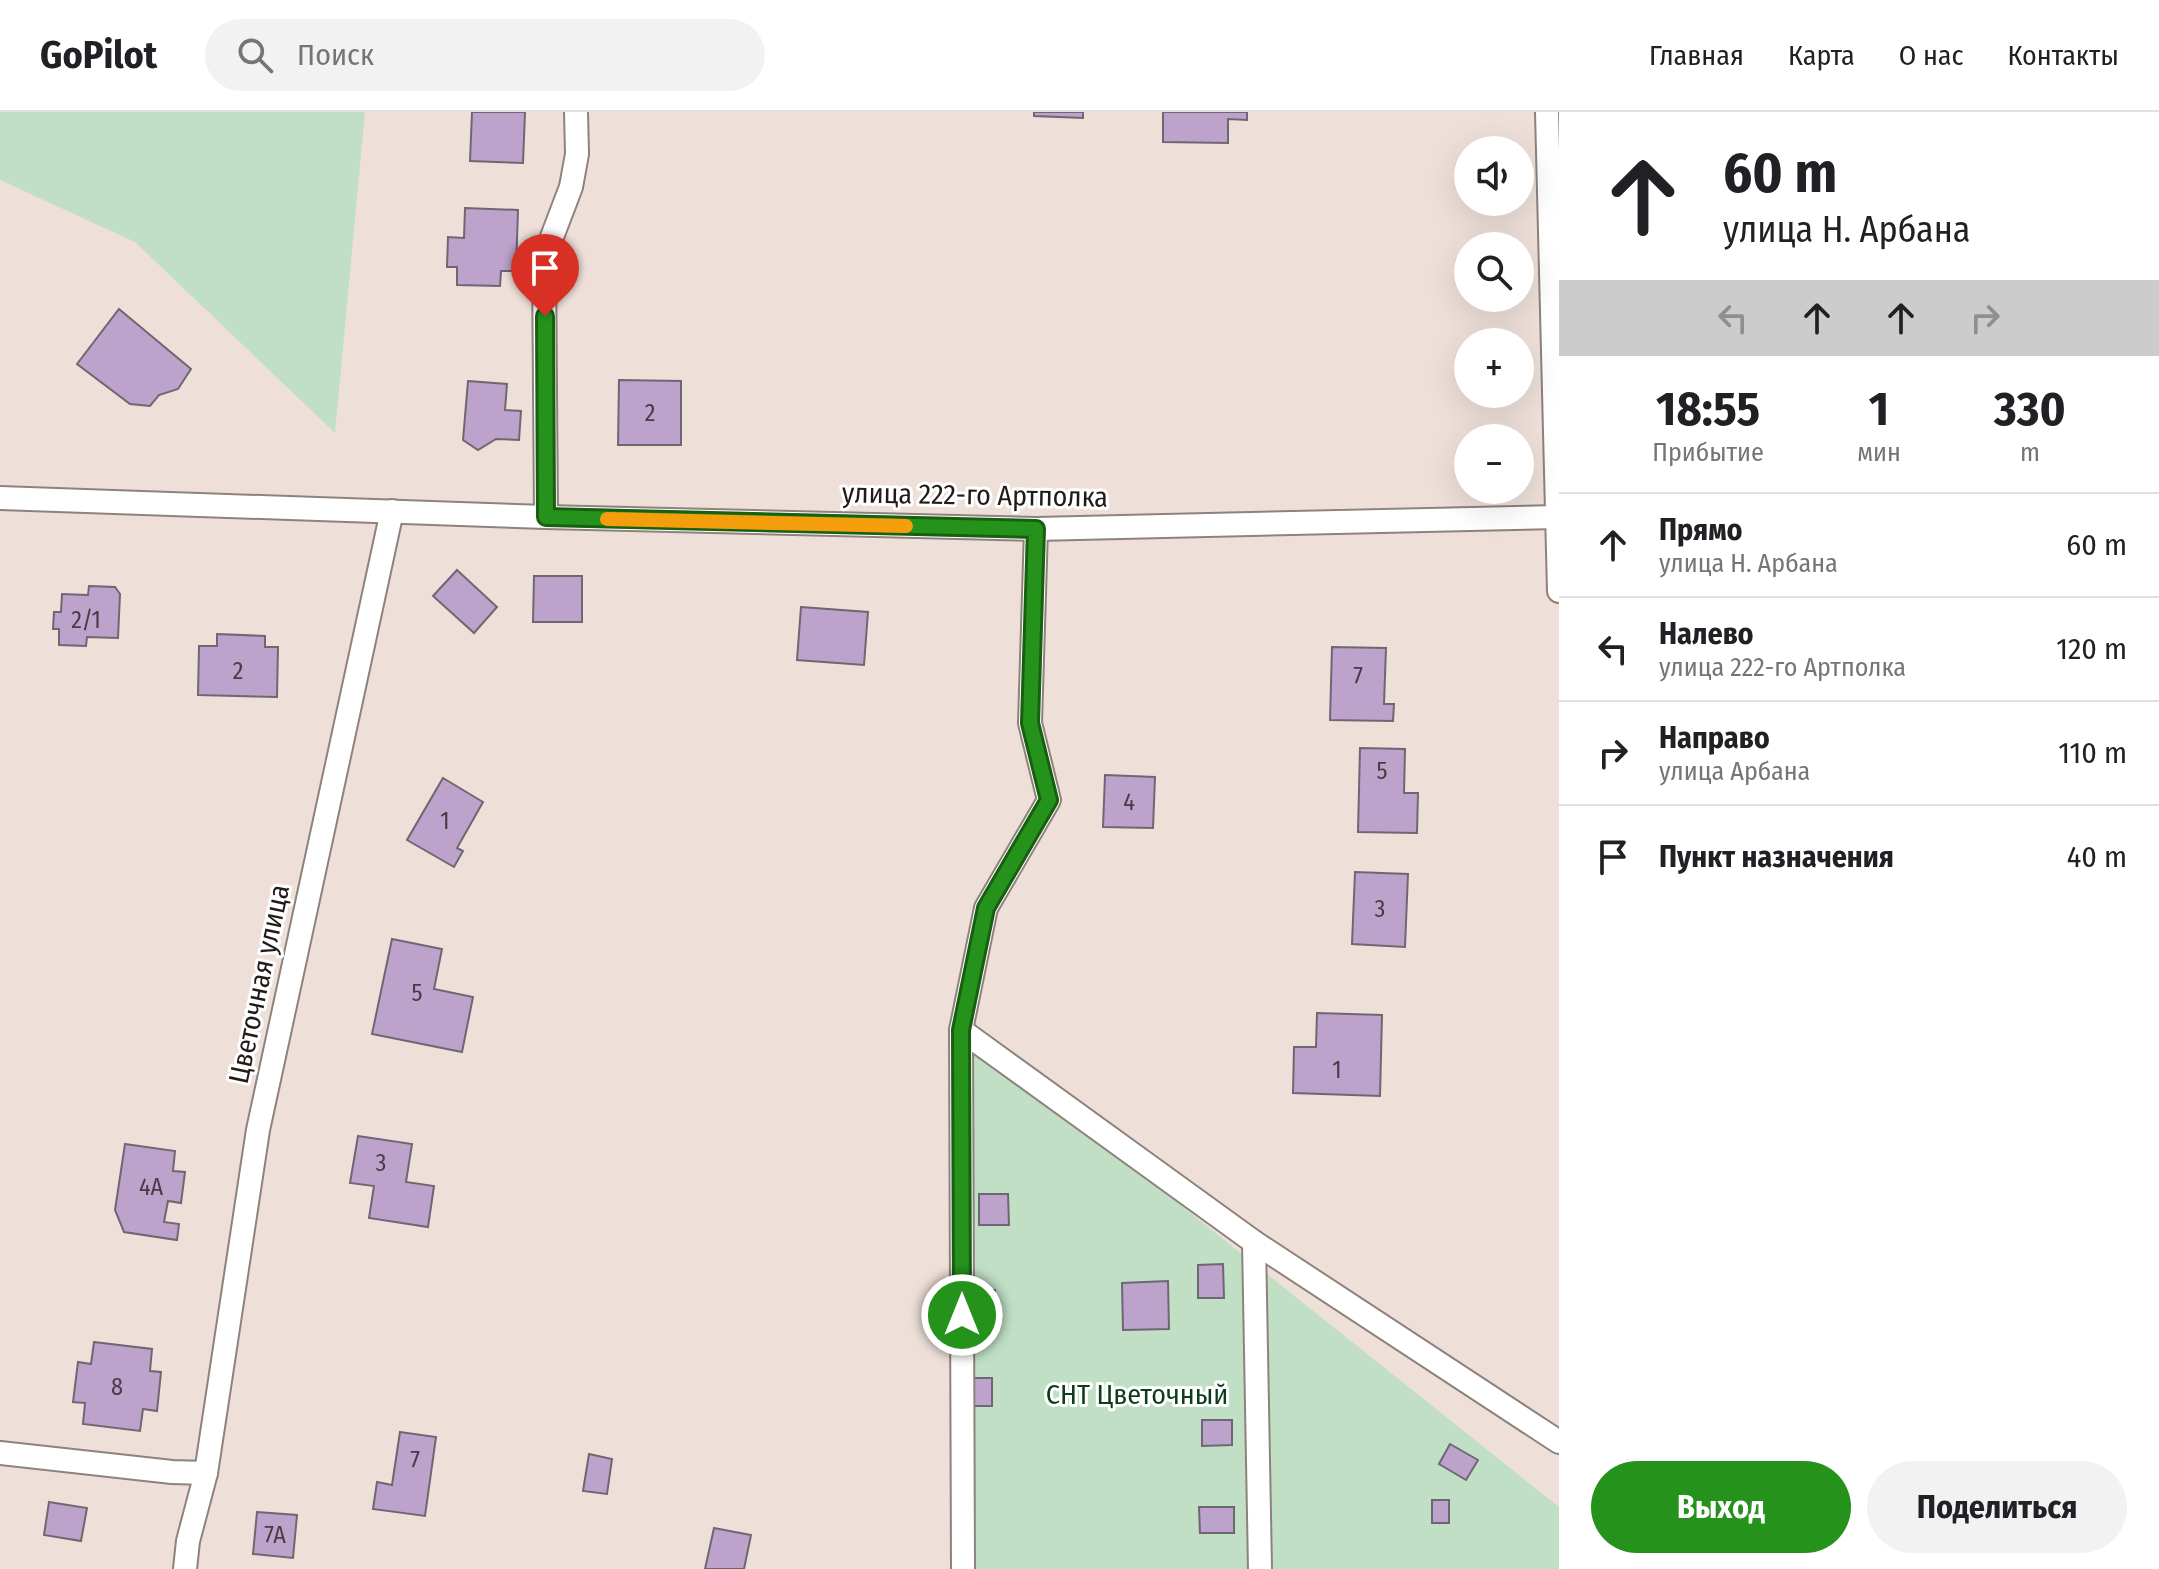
<!DOCTYPE html>
<html lang="ru">
<head>
<meta charset="utf-8">
<style>
	:root { --surface:#fff; --page:#f2f2f2; --text:#202124; --muted:#757577; --line:#e0e0e0; --accent:#25921b }
	body { margin:0; font-family:"Fira Sans Condensed",sans-serif; background:var(--page); color:var(--text); height:100vh; display:flex; flex-direction:column; font-size:30px; white-space:nowrap }
	* { box-sizing:border-box; margin:0 }
	p { font-size:26px; color:var(--muted) }
	.icon { flex:none; width:44px; height:44px; fill:none; stroke:currentColor; stroke-width:2; stroke-linecap:round; stroke-linejoin:round }
	.map { position:relative; flex:1; overflow:hidden }
	.side { display:flex; flex-direction:column; background:var(--surface); width:600px }
	.side>* { flex:none }
	.guide { background:#fff; color:var(--text); overflow:hidden }
	.tools { position:absolute; left:1454px; top:24px; display:grid; gap:16px }
	.tools a { display:grid; place-items:center; width:80px; height:80px; border-radius:50%; background:var(--surface); box-shadow:0 8px 32px #0002; font-size:40px }
	.pin { position:absolute; display:grid; place-items:center; width:68px; height:68px; color:#fff; margin:-82px -34px; border-radius:50% 50% 50% 0; rotate:-45deg; box-shadow:0 0 8px #0007 }
	.pin .icon { rotate:45deg }
	.me { position:absolute; width:88px; margin:-44px; rotate:0deg; stroke-linejoin:round; filter:drop-shadow(0 0 6px #0008) }
	.turn { display:flex; align-items:center; gap:28px; height:168px; padding:0 32px; font-size:36px }
	.turn .icon { width:104px; height:104px; stroke-width:2.5 }
	.turn b { display:block; font-size:56px; line-height:68px }
	.lanes { display:flex; align-items:center; height:76px; padding:0 32px; background:#0003; justify-content:center; gap:40px; direction:ltr }
	.lanes .off { opacity:.35 }
	.eta { display:flex; justify-content:space-evenly; align-items:center; height:136px; text-align:center }
	.eta b { font-size:48px; font-weight:700; line-height:56px }
	.primary-button { display:flex; gap:16px; margin-top:auto; padding:16px 32px }
	.primary-button a { flex:1; height:92px; border-radius:48px; background:var(--accent); color:#fff; font-size:32px; font-weight:700; line-height:92px; text-align:center }
	.primary-button a+a { background:var(--page); color:var(--text) }
	ul { padding:0; list-style:none }
	li { display:flex; align-items:center; gap:24px; height:104px; padding:0 32px; border-top:2px solid var(--line) }
	li div { flex:1 }
	li b { display:block; font-size:30px }
	li em { font-style:normal }
	header { display:flex; align-items:center; gap:48px; box-sizing:border-box; height:112px; padding:0 40px; background:var(--surface); border-bottom:2px solid var(--line) }
	header strong { font-size:38px }
	nav { display:flex; gap:44px; margin-inline-start:auto; font-size:28px }
	.search { width:560px; height:72px; background:var(--page); display:flex; align-items:center; gap:20px; box-sizing:border-box; padding:0 28px; border-radius:44px; color:var(--muted); font-size:30px }
	main { display:flex; flex:1; min-height:0 }
	.map>svg:first-child { display:block }
</style>
</head>
<body>
<header>
<strong>GoPilot</strong>
<div class="search"><svg class="icon" aria-label="search" viewBox="0 0 24 24"><circle cx="10" cy="10" r="6"/><path d="M15 15l6 6"/></svg>Поиск</div>
<nav><a>Главная</a><a>Карта</a><a>О нас</a><a>Контакты</a></nav>
</header>
<main>
<div class="map">
<svg width="1559" height="1457" viewBox="0 0 1559 1457">
	<rect width="100%" height="100%" fill="#eee0d9"/>
	<g fill="#c0dfc5">
		<path d="M0,0H365L335,321L135,130L0,68Z"/>
		<path d="M961,918L1559,1395V1457H962Z"/>
	</g>
	<g fill="#bda2cc" stroke="#6e6772" stroke-width="2">
		<path d="M472,0H525L523,51L470,49Z"/>
		<path d="M1034,0H1083V6L1034,4Z"/>
		<path d="M1163,0H1247V8L1228,7V31L1163,30Z"/>
		<path d="M465,96L518,98L516,159H501L500,174L457,173V155H447L448,125L464,126Z"/>
		<path d="M119,197L191,257L178,277L159,283L150,294L130,292L77,252Z"/>
		<path d="M619,268L681,269V333H618Z"/>
		<path d="M468,269L507,272L505,298L521,299L519,328L496,327L478,338L463,328Z"/>
		<path d="M457,458L497,495L474,521L433,484Z"/>
		<path d="M534,464H582V510H533Z"/>
		<path d="M89,474L115,475L120,482L118,526L87,525L86,534L59,533V517H53L54,500H61L62,482L88,483Z"/>
		<path d="M801,495L868,500L864,553L797,548Z"/>
		<path d="M217,522L265,524V535H278L277,585L198,583L199,534H217Z"/>
		<path d="M1332,535L1386,536L1384,592H1394L1393,609L1330,608Z"/>
		<path d="M1360,636L1405,637L1404,681H1418L1417,721L1358,720Z"/>
		<path d="M1105,663L1155,665L1153,716L1103,715Z"/>
		<path d="M443,666L483,690L457,736L463,739L454,755L407,728Z"/>
		<path d="M1355,760L1408,762L1405,835L1352,832Z"/>
		<path d="M392,827L442,837L434,877L473,885L462,940L372,922Z"/>
		<path d="M1317,901L1382,903L1380,984L1293,981L1294,935H1316Z"/>
		<path d="M358,1024L412,1032L406,1070L434,1074L428,1115L369,1106L374,1074L350,1071Z"/>
		<path d="M125,1032L175,1039L173,1059L185,1060L181,1091L168,1089L164,1110L179,1112L177,1128L124,1120L115,1098Z"/>
		<path d="M979,1082H1008L1009,1113H979Z"/>
		<path d="M1223,1152L1224,1186H1198V1153Z"/>
		<path d="M1168,1169L1169,1217L1123,1218L1122,1171Z"/>
		<rect x="970" y="1178" width="25" height="27"/>
		<path d="M94,1230L152,1237L150,1259L161,1260L157,1299L143,1297L140,1319L83,1312L85,1291L73,1290L78,1250L91,1252Z"/>
		<rect x="971" y="1266" width="21" height="28"/>
		<path d="M1202,1308H1232V1333L1202,1334Z"/>
		<path d="M400,1320L436,1325L425,1404L373,1397L377,1370L392,1373Z"/>
		<path d="M1450,1332L1478,1348L1466,1368L1439,1352Z"/>
		<path d="M589,1342L612,1347L607,1382L583,1379Z"/>
		<rect x="1432" y="1388" width="17" height="23"/>
		<path d="M49,1390L87,1396L81,1429L44,1423Z"/>
		<path d="M1199,1395H1234V1421H1200Z"/>
		<path d="M257,1400L297,1403L293,1446L253,1442Z"/>
		<path d="M714,1416L751,1423L744,1457H705Z"/>
	</g>
	<g fill="none" stroke-linecap="round" stroke-linejoin="round">
		<g stroke="#8e827c" stroke-width="26">
			<g id="street">
				<path d="M1547,0L1559,479"/>
				<path d="M0,386L546,405L1036,417L1558,405"/>
				<path d="M546,405L544,146L571,75L577,42L576,0"/>
				<path d="M961,918L1254,1130L1559,1330"/>
				<path d="M1254,1130L1260,1457"/>
				<path d="M0,1341L172,1360L206,1361"/>
				<path d="M185,1457L188,1429L206,1361L258,1018L392,399"/>
				<path d="M963,1457L961,918L986,796L1049,688L1030,611L1036,417"/>
			</g>
		</g>
		<use href="#street" stroke="#fff" stroke-width="22"/>
	</g>
	<g fill="none" stroke-linecap="round" stroke-linejoin="round">
		<g stroke="#185f12" stroke-width="20">
			<path id="route" d="M545,204L546,405L1036,417L1030,611L1049,688L986,796L961,918L962,1203"/>
		</g>
		<use href="#route" stroke="#25921b" stroke-width="14"/>
		<path stroke="#f59e0b" stroke-width="14" d="M607,407L906,414"/>
	</g>
	<g text-anchor="middle" dominant-baseline="central" stroke-width="6" stroke-linejoin="round" paint-order="stroke">
		<g font-size="24" fill="#473d45">
			<text x="650" y="301">2</text>
			<text x="86" y="508">2/1</text>
			<text x="238" y="559">2</text>
			<text x="1358" y="564">7</text>
			<text x="1382" y="659">5</text>
			<text x="1129" y="690">4</text>
			<text x="445" y="709">1</text>
			<text x="1380" y="797">3</text>
			<text x="417" y="881">5</text>
			<text x="1337" y="958">1</text>
			<text x="381" y="1051">3</text>
			<text x="151" y="1075">4А</text>
			<text x="117" y="1275">8</text>
			<text x="415" y="1348">7</text>
			<text x="275" y="1423">7А</text>
		</g>
		<g font-size="28" fill="#201b18" stroke="#fff">
			<text transform="translate(975 383) rotate(1)">улица 222-го Артполка</text>
			<text transform="translate(259 872) rotate(-78)">Цветочная улица</text>
		</g>
		<g font-size="28" fill="#0b3c1b" stroke="#fff">
			<text x="1137" y="1282">СНТ Цветочный</text>
		</g>
	</g>
</svg>
<div class="tools">
<a><svg class="icon" aria-label="sound" viewBox="0 0 24 24"><path d="M4 9h4l5-4v14l-5-4H4zM17 9q2 3 0 6"/></svg></a>
<a><svg class="icon" aria-label="search" viewBox="0 0 24 24"><circle cx="10" cy="10" r="6"/><path d="M15 15l6 6"/></svg></a>
<a>+</a>
<a>−</a>
</div>
<div class="pin" style="left:545px;top:204px;background:#d93025"><svg class="icon" aria-label="arrive" viewBox="0 0 24 24"><path d="M6 21V4h12l-3 4 3 4H6"/></svg></div>
<svg class="me" style="left:962px;top:1203px" viewBox="-20 -20 40 40"><circle r="17" fill="#25921b" stroke="#fff" stroke-width="3"/><path d="M0-11L8 9 0 5-8 9z" fill="#fff"/></svg>
</div>
<section class="side">
<div class="guide">
<div class="turn"><svg class="icon" aria-label="ahead" viewBox="0 0 24 24"><path d="M12 20V5M6 11l6-6 6 6"/></svg><div><b>60 m</b>улица Н. Арбана</div></div>
<div class="lanes"><svg class="icon off" aria-label="left" viewBox="0 0 24 24"><path d="M17 20v-9H6M10 6l-5 5 5 5"/></svg><svg class="icon" aria-label="ahead" viewBox="0 0 24 24"><path d="M12 20V5M6 11l6-6 6 6"/></svg><svg class="icon" aria-label="ahead" viewBox="0 0 24 24"><path d="M12 20V5M6 11l6-6 6 6"/></svg><svg class="icon off" aria-label="right" viewBox="0 0 24 24"><path d="M7 20v-9h11M14 6l5 5-5 5"/></svg></div>
</div>
<div class="eta">
<div><b>18:55</b><p>Прибытие</p></div>
<div><b>1</b><p>мин</p></div>
<div><b>330</b><p>m</p></div>
</div>
<ul>
<li><svg class="icon" aria-label="ahead" viewBox="0 0 24 24"><path d="M12 20V5M6 11l6-6 6 6"/></svg><div><b>Прямо</b><p>улица Н. Арбана</p></div><em>60 m</em></li>
<li><svg class="icon" aria-label="left" viewBox="0 0 24 24"><path d="M17 20v-9H6M10 6l-5 5 5 5"/></svg><div><b>Налево</b><p>улица 222-го Артполка</p></div><em>120 m</em></li>
<li><svg class="icon" aria-label="right" viewBox="0 0 24 24"><path d="M7 20v-9h11M14 6l5 5-5 5"/></svg><div><b>Направо</b><p>улица Арбана</p></div><em>110 m</em></li>
<li><svg class="icon" aria-label="arrive" viewBox="0 0 24 24"><path d="M6 21V4h12l-3 4 3 4H6"/></svg><div><b>Пункт назначения</b></div><em>40 m</em></li>
</ul>
<div class="primary-button"><a>Выход</a><a>Поделиться</a></div>
</section>
</main>
</body>
</html>
